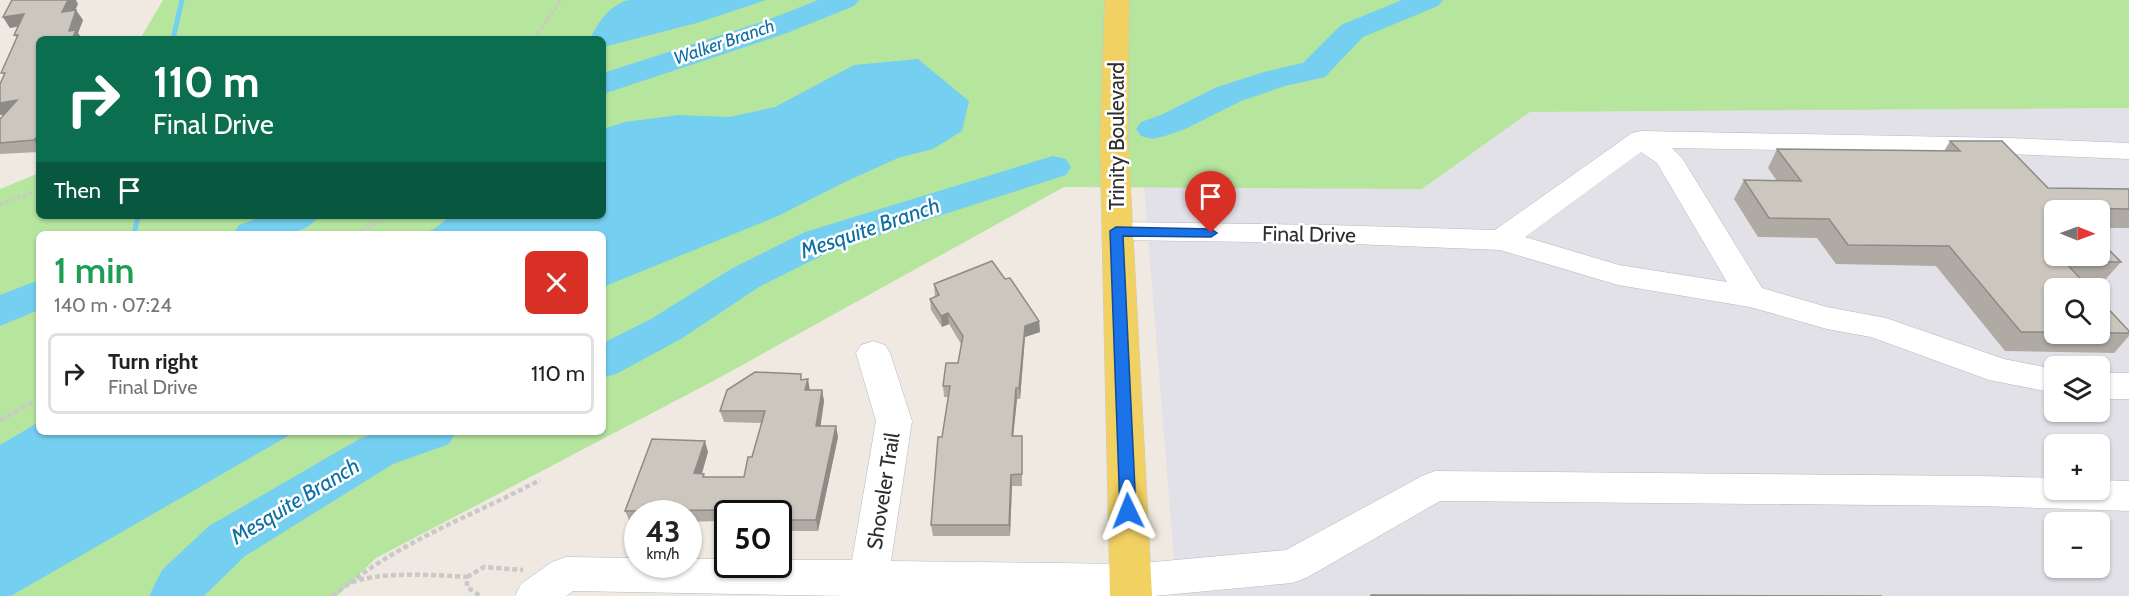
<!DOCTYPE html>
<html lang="en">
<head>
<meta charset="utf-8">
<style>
	:root { --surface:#fff; --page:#f2f2f2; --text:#222; --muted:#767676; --line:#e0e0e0 }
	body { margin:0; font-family:Cabin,sans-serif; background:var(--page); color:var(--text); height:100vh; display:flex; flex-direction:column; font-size:22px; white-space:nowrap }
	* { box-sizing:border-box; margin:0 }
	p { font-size:20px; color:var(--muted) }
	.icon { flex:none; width:33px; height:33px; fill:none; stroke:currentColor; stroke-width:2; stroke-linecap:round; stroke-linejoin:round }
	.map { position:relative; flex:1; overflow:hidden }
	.side { position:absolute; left:36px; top:231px; width:570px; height:204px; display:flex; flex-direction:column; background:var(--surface); border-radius:9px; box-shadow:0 2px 4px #0004 }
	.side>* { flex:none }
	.guide { position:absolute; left:36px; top:36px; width:570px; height:183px; border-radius:9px; box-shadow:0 2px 4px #0004; background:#0b6e4f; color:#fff; overflow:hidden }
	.needle { width:39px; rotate:91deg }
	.tools { position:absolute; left:2044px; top:200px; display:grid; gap:12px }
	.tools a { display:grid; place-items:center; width:66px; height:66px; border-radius:9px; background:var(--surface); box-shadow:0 2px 4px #0004; font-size:30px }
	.speed { position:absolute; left:624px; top:500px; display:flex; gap:12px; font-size:30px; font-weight:700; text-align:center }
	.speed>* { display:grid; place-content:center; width:78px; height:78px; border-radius:50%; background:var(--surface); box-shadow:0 2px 4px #0004; line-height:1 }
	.speed small { font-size:15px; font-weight:400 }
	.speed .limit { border:3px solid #111; border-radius:9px; background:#fff; color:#111 }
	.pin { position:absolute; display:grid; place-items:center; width:51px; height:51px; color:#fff; margin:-62px -26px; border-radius:50% 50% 50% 0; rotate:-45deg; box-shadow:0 0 6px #0007 }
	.pin .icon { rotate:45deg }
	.me { position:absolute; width:66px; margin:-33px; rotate:358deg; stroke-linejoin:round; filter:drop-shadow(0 0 4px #0008) }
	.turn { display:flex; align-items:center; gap:21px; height:126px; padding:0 18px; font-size:27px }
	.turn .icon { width:78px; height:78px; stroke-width:2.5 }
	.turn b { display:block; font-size:42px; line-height:51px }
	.then { display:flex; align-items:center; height:57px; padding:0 18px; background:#0003; gap:12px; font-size:22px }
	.round { display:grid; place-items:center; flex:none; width:63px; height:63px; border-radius:9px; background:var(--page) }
	.overview { display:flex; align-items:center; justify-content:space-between; height:102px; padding:0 18px }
	h1 { font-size:36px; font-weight:600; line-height:45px; color:#1e9e55 }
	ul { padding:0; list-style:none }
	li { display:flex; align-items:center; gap:18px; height:81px; margin:0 12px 9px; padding:0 6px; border:3px solid var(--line); border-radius:9px }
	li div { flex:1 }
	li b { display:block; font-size:22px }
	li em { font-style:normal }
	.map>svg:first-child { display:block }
</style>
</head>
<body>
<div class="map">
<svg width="2129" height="596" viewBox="0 0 2129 596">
	<rect width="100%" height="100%" fill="#efe9e1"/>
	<path fill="#e3e1e8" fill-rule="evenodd" d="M2129,108V596H1177L1144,187L1422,189L1530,112ZM2055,210H2100V255H2055ZM2055,288H2100V333H2055ZM2055,366H2100V411H2055ZM2055,444H2100V489H2055ZM2055,522H2100V567H2055Z"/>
	<path fill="#b6e59e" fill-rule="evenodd" d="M163,0H2129V108L1530,112L1422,189L1064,187L715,380L376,558L337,596H0V189L39,173V216H603V39H140ZM39,234H603V432H39Z"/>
	<g fill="#75cff0">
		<path d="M629,0H766L697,23L603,47V39H590C598,23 609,5 629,0Z"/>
		<path d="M918,59L969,101L962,131L933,149L898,158L845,182L778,216L603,287V234H421L434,229L451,216H603V129L625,122L679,115L729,117L775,107L854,65Z"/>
		<path d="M39,422V432H295L11,596H0V445Z"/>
	</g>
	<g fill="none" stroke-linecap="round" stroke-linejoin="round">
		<g stroke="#75cff0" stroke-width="5">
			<path d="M173,39L182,0"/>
			<path d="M134,234L138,216"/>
		</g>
		<g fill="#75cff0" fill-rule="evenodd">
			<path d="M818,0H859L854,6L787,33L603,94V73L765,21Z"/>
			<path d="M1402,0H1443L1438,6L1363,37L1325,77L1285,86L1241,101L1185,129L1165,136L1153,139L1141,136L1136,129L1141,122L1161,115L1217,87L1264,72L1303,63L1341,25Z"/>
			<path d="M1053,156L1066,159L1071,167L1066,175L833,250L759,287L681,339L618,373L603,378V343L651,319L731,269L805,232Z"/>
			<path d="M264,216H319C302,241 260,234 233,234L239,225Z"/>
			<path d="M39,280V310L0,326V295Z"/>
			<path d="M380,432H456L449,444L393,464L245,556L204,596H149L162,570L209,526L361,438Z"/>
		</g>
		<g stroke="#b4b7c1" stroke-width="1">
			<g id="minor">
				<path d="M1641,131L2007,138L2129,143V159L2007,154L1672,148L1682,158L1762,288L1827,307L1886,318L2004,359L2055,369V393L1989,380L1871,337L1827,329L1750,307L1618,285L1500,250L1329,243L1116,240L1106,238L1101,231L1106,224L1116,222L1329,225L1495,230L1632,133ZM1641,152L1657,163L1727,282L1619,265L1525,237Z"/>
				<path d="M873,341L885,345L890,353L912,421L891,561L1131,564L1286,550L1422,476L1435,471L1982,476L2055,478V489H2100V480L2129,481V511L1982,506L1440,501L1306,578L1292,583L1154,596H846L573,591L566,596H515L521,584L552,562L566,557L638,558V564H688V559H728V564H778V560H852L876,421L856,353L861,345Z"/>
				<rect x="2100" y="373" width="29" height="26"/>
			</g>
		</g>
		<g stroke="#c9c9c9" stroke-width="1">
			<path id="major" d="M1105,0H1129L1128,139L1152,596H1110L1100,139Z"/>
		</g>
		<g stroke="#c9c9c9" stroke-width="3" stroke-dasharray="4 2" stroke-linecap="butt">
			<path d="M534,39L561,0"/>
			<path d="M0,204L39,190"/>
			<path d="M356,234L388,216"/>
		</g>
		<g stroke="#c9c9c9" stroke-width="4.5" stroke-dasharray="5 3" stroke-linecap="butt">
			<path d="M0,420L39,399"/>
			<path d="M467,577L484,567L523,570"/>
			<path d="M350,583C408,538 476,514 540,480"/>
			<path d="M332,596C338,592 344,586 351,583C377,571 438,575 467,577V587L480,596"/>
		</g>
		<use href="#minor" fill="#fff" fill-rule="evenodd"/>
		<use href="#major" fill="#f2d163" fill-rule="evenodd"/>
	</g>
	<g fill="#afaba4">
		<path d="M78,4L75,10L83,20L78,33L82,39H39V152L0,154V119L4,115H0V85L17,38L14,35L18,26L10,28L3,17Z"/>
		<path d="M1950,141L2048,188L2129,189V228H2100V210H2055L2121,262L2104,281H2083L2055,288V333H2100L2129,331V336L2114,353L2005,351L1936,266L1836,264L1817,238L1758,237L1734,199L1744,180L1777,181L1768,168L1777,149L1944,151Z"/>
		<path d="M1005,279L1039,321L1040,332L1025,337L1020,399H1017L1013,436L1022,448V486H1012L1010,536H933L931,525L942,437L948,397H944L943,386L958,363L961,344L949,324L942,327L931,310L930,299L935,297L934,284Z"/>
		<path d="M803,380L810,390H822L824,401L820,426H836L838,437L818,531H778V513H728V531H720L716,521L688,522V513H638V522H630L625,511L708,452L702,474L705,477H744L752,457L762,423L724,422L720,411Z"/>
	</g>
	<g fill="#8e8b86">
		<path d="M67,0H76L78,4L69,23L62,12Z"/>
		<path d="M76,10L83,20L78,33L82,39H72L69,31Z"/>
		<path d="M24,14L31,24L10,28L3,17Z"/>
		<path d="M17,100L25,111L0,115V103Z"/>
		<path d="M39,135V147L34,140Z"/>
		<path d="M948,313L949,324L942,327L941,316Z"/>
		<path d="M1039,321L1040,332L1025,337L1020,399L1019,388L1025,326Z"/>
		<path d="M808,379L810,391L805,390Z"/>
		<path d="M1016,388L1017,399L1012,448V436Z"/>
		<path d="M822,390L824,401L819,438L816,426Z"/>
		<path d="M836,426L838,437L818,531L816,520Z"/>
		<path d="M705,441L708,452L698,485L694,473Z"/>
		<path d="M1011,475L1012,486L1010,536L1009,525Z"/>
	</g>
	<g fill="#cbc7bf" stroke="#8e8b86" stroke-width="1.5">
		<path d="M12,0H68L62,12L76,10L69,31L76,30L72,39H39V135L34,140L0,143V119L17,100L0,103V84L5,73H1L18,35H14L24,14L3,17Z"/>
		<path d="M1950,141H2002L2048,188L2129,189V209L2068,208L2069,210H2055V255H2100V241L2121,262L2064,261L2089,288H2055V332H2021L1949,246L1848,245L1829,219L1769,218L1744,180L1801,181L1777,149L1960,151Z"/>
		<path d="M992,261L1005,279L1010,278L1039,321L1025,326L1019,388H1016L1012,436H1022V474L1011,475L1009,525H931L938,437H942L950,386H943L946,363H958L963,336L948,313L941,316L930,299L939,295L934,284Z"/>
		<path d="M2100,300L2129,331V333H2100Z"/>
		<path d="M755,372L801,374V380L808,379L805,390H822L816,426H836L816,520H778V513H728V520H716L718,510L625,511L652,439L705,441L694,473L704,474L703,477H744L748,457H752L765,411H720L727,390Z"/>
		<path d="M1371,595L1882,596H1371Z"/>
	</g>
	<path fill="#1a73e8" stroke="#114b97" stroke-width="1.5" d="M1116,227L1211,229L1217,233L1211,237L1123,236L1136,511L1134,515L1128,517L1122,515L1120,511L1110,231Z"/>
	<g text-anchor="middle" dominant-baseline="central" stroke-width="5" stroke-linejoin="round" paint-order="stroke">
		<g font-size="18" font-style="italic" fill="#0d6fa3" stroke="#fff">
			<text transform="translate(724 42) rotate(-19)">Walker Branch</text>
		</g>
		<g font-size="21" fill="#2e2e2e" stroke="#fff">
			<text transform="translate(1116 136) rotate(-90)">Trinity Boulevard</text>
			<text transform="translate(1309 234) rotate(1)">Final Drive</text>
			<text transform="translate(883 491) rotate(-81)">Shoveler Trail</text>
		</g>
		<g font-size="22" font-style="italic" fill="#0d6fa3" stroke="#fff">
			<text transform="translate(870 228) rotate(-19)">Mesquite Branch</text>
			<text transform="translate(295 501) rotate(-31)">Mesquite Branch</text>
		</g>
	</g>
</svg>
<div class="tools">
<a><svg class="needle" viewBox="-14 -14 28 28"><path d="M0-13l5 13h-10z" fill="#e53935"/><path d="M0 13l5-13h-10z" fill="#767676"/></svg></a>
<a><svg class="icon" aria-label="search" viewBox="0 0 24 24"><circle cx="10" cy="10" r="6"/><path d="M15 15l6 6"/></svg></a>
<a><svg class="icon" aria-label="layers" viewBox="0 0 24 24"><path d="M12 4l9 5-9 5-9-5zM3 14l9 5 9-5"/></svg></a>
<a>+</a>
<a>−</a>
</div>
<div class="speed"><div>43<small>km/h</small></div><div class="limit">50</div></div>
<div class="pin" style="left:1211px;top:233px;background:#d93025"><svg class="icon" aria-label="arrive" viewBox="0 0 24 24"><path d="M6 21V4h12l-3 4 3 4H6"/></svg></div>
<svg class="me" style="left:1128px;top:511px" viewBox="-20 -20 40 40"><path d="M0-17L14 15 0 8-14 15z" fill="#1a73e8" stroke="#fff" stroke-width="4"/></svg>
<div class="guide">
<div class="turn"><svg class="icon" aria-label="right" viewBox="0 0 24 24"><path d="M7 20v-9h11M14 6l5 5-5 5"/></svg><div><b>110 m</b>Final Drive</div></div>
<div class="then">Then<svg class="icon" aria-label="arrive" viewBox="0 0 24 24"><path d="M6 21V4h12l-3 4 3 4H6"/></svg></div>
</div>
<section class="side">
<div class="overview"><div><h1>1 min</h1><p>140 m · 07:24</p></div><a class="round" style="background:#d93025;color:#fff"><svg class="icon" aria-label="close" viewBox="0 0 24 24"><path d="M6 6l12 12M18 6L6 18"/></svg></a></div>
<ul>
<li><svg class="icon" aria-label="right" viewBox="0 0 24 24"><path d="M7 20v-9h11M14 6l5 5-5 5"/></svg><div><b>Turn right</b><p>Final Drive</p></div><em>110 m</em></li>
</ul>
</section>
</div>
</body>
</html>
